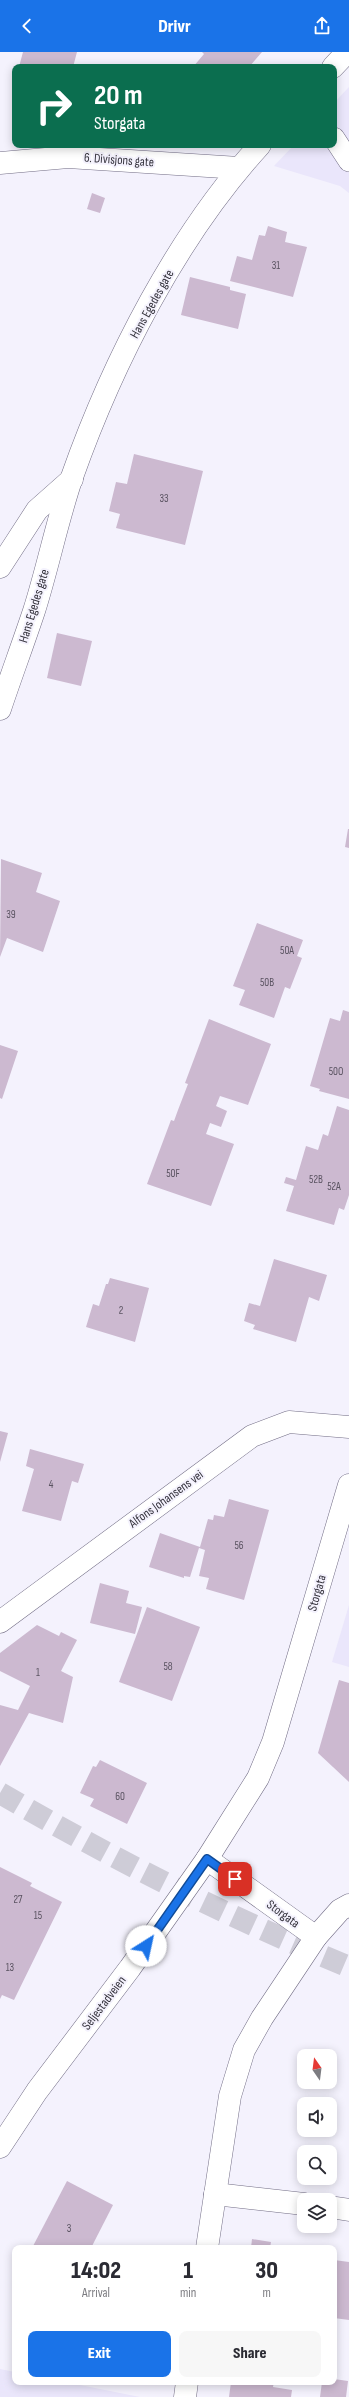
<!DOCTYPE html>
<html lang="en">
<head>
<meta charset="utf-8">
<style>
	:root { --surface:#fff; --page:#f7f7f7; --text:#2b2b33; --muted:#7c7c81; --accent:#1a73e8 }
	body { margin:0; font-family:"Sofia Sans Condensed",sans-serif; background:var(--page); color:var(--text); height:100vh; display:flex; flex-direction:column; font-size:15px; white-space:nowrap }
	* { box-sizing:border-box; margin:0 }
	p { font-size:13px; color:var(--muted) }
	.icon { flex:none; width:22px; height:22px; fill:none; stroke:currentColor; stroke-width:2; stroke-linecap:round; stroke-linejoin:round }
	.map { position:relative; flex:1; overflow:hidden }
	.side { position:absolute; left:12px; top:2193px; width:325px; height:140px; display:flex; flex-direction:column; background:var(--surface); border-radius:8px; box-shadow:0 2px 10px #0003 }
	.side>* { flex:none }
	.hud { position:absolute; left:12px; top:12px; width:325px; height:84px; border-radius:8px; box-shadow:0 2px 10px #0003; background:#0b6e4f; color:#fff; overflow:hidden }
	.needle { width:26px; rotate:346deg }
	.controls { position:absolute; left:297px; top:1997px; display:grid; gap:8px }
	.controls a { display:grid; place-items:center; width:40px; height:40px; border-radius:8px; background:var(--surface); box-shadow:0 2px 10px #0003; font-size:20px }
	.pin { position:absolute; display:grid; place-items:center; width:34px; height:34px; color:#fff; margin:-17px; border-radius:8px; box-shadow:0 2px 6px #0006 }
	.me { position:absolute; width:44px; margin:-22px; rotate:35deg; stroke-linejoin:round; filter:drop-shadow(0 0 3px #0008) }
	.turn { display:flex; align-items:center; gap:14px; height:84px; padding:0 16px; font-size:18px }
	.turn .icon { width:52px; height:52px; stroke-width:2.5 }
	.turn b { display:block; font-size:28px; line-height:34px }
	.eta { display:flex; justify-content:space-evenly; align-items:center; height:68px; text-align:center }
	.eta b { font-size:24px; font-weight:800; line-height:28px }
	.action { display:flex; gap:8px; margin-top:auto; padding:8px 16px }
	.action a { flex:1; height:46px; border-radius:8px; background:var(--accent); color:#fff; font-size:16px; font-weight:800; line-height:46px; text-align:center }
	.action a+a { background:var(--page); color:var(--text) }
	header { display:flex; justify-content:space-between; align-items:center; height:52px; padding:0 16px; background:var(--accent); color:#fff; font-size:18px; font-weight:800 }
	.map>svg:first-child { display:block }
</style>
</head>
<body>
<header><svg class="icon" aria-label="back" viewBox="0 0 24 24"><path d="M15 5l-7 7 7 7"/></svg>Drivr<svg class="icon" aria-label="share" viewBox="0 0 24 24"><path d="M12 15V3M7 8l5-5 5 5M5 13v7h14v-7"/></svg></header>
<div class="map">
<svg width="349" height="2345" viewBox="0 0 349 2345">
	<rect width="100%" height="100%" fill="#f4f2fd"/>
	<g fill="#eae6fb">
		<path d="M349,35V141L340,134L274,114L294,93H334V51Z"/>
		<path d="M349,1553V1615L332,1610Z"/>
		<path d="M0,2317L15,2320V2330H65L140,2345H0Z"/>
	</g>
	<g fill="#ccb9d0">
		<path d="M23,0H77L73,15H19Z"/>
		<path d="M202,0H262L249,15H193L204,2Z"/>
		<path d="M92,141L105,146L100,161L87,157Z"/>
		<path d="M268,174L287,180L285,190L307,195L293,245L230,229L237,204L252,208L259,183L265,184Z"/>
		<path d="M190,225L230,235V238L246,242L238,277L181,263Z"/>
		<path d="M134,402L203,419L185,493L116,476L120,462L109,459L116,430L127,432Z"/>
		<path d="M57,581L92,589L81,634L47,626Z"/>
		<path d="M348,777H349V796L345,795Z"/>
		<path d="M1,807L42,821L36,840L60,849L43,900L7,886L0,905Z"/>
		<path d="M257,871L303,888L297,904L302,906L290,937L285,935L274,966L239,953L245,938L233,934Z"/>
		<path d="M343,958L349,960V1047L319,1039L320,1037L310,1034L330,966L340,969Z"/>
		<path d="M209,967L271,992L248,1053L220,1044L216,1054L227,1059L221,1075L210,1071L206,1082L234,1092L211,1154L147,1132L171,1068L174,1069L178,1058L188,1032L185,1031Z"/>
		<path d="M0,993L18,999L2,1047L0,1046Z"/>
		<path d="M337,1054L349,1058V1143L344,1158L339,1156L334,1173L286,1159L294,1134L284,1131L286,1125L296,1128L306,1094L318,1098L323,1082L328,1084Z"/>
		<path d="M274,1207L327,1223L319,1249L309,1245L296,1290L253,1277L255,1273L244,1269L249,1251L260,1254Z"/>
		<path d="M110,1226L149,1236L135,1290L86,1275L93,1252L99,1254L106,1232H108Z"/>
		<path d="M0,1379L8,1381L0,1410Z"/>
		<path d="M30,1397L84,1412L78,1431L72,1429L61,1469L22,1459L34,1417L26,1414Z"/>
		<path d="M229,1447L269,1458L244,1548L206,1537L209,1526L199,1524L205,1498L199,1496L190,1525L184,1524V1526L149,1515L160,1481L200,1495L208,1467L213,1468L214,1463L224,1465Z"/>
		<path d="M100,1531L129,1539L126,1551L142,1555L135,1582L90,1571Z"/>
		<path d="M147,1555L200,1575L172,1649L119,1630Z"/>
		<path d="M37,1573L59,1584L61,1580L77,1588L61,1619L73,1625L63,1671L29,1661L0,1714V1653L18,1658L30,1634L0,1619V1601Z"/>
		<path d="M339,1628L349,1631V1730L318,1701Z"/>
		<path d="M100,1708L147,1731L127,1772L90,1754L94,1747L80,1741L93,1714L96,1715Z"/>
		<path d="M0,1815L32,1831L30,1834L62,1850L14,1948L2,1943L0,1947Z"/>
		<path d="M67,2129L113,2153L91,2196H32Z"/>
		<path d="M252,2187L271,2190L270,2196H251Z"/>
		<path d="M334,2208L349,2210V2268L334,2266Z"/>
		<path d="M334,2327L348,2329L346,2345H320L322,2330H334Z"/>
		<path d="M231,2330H274L273,2335L292,2338L291,2345H229Z"/>
	</g>
	<g fill="none" stroke-linecap="round" stroke-linejoin="round">
		<path stroke="#ceccd7" stroke-width="22" stroke-dasharray="22 11" stroke-linecap="butt" d="M0,1741C114,1808 227,1864 349,1915"/>
		<g stroke="#726d85" stroke-width="22">
			<path id="lane" d="M334,86L349,109"/>
		</g>
		<g stroke="#726d85" stroke-width="23">
			<g id="street">
				<path d="M333,15L347,0"/>
				<path d="M0,111L68,105L239,116"/>
				<path d="M0,515L37,458L72,427"/>
				<path d="M0,657C11,624 23,592 34,559C48,515 57,469 72,425C113,309 177,184 260,93"/>
				<path d="M0,1570L252,1384L289,1370L349,1375"/>
				<path d="M207,1807L316,1885L262,1966L244,1998L230,2044L207,2196"/>
				<path d="M316,1885L340,1858L349,1853"/>
				<path d="M215,2142L304,2152"/>
				<path d="M330,2155L349,2158"/>
				<path d="M185,2345L187,2330"/>
			</g>
		</g>
		<g stroke="#726d85" stroke-width="23">
			<path id="secondary" d="M0,2095L37,2039L130,1916L207,1807L258,1726L273,1690L349,1433"/>
		</g>
		<use href="#lane" stroke="#fff" stroke-width="21"/>
		<use href="#street" stroke="#fff" stroke-width="22"/>
		<use href="#secondary" stroke="#fff" stroke-width="22"/>
	</g>
	<g fill="none" stroke-linecap="round" stroke-linejoin="round">
		<g stroke="#114b97" stroke-width="10">
			<path id="route" d="M146,1894L207,1807L235,1827"/>
		</g>
		<use href="#route" stroke="#1a73e8" stroke-width="7"/>
	</g>
	<g text-anchor="middle" dominant-baseline="central" stroke-width="4" stroke-linejoin="round" paint-order="stroke">
		<g font-size="11" fill="#5b5462">
			<text x="276" y="213">31</text>
			<text x="164" y="446">33</text>
			<text x="11" y="862">39</text>
			<text x="287" y="898">50A</text>
			<text x="267" y="930">50B</text>
			<text x="336" y="1019">50O</text>
			<text x="173" y="1121">50F</text>
			<text x="316" y="1127">52B</text>
			<text x="334" y="1134">52A</text>
			<text x="121" y="1258">2</text>
			<text x="51" y="1432">4</text>
			<text x="239" y="1493">56</text>
			<text x="168" y="1614">58</text>
			<text x="38" y="1620">1</text>
			<text x="120" y="1744">60</text>
			<text x="18" y="1847">27</text>
			<text x="38" y="1863">15</text>
			<text x="10" y="1915">13</text>
			<text x="69" y="2176">3</text>
		</g>
		<g font-size="13" fill="#35333d" stroke="#f4f2fd">
			<text transform="translate(119 108) rotate(4)">6. Divisjons gate</text>
			<text transform="translate(152 252) rotate(-61)">Hans Egedes gate</text>
			<text transform="translate(34 554) rotate(-73)">Hans Egedes gate</text>
			<text transform="translate(166 1447) rotate(-36)">Alfons Johansens vei</text>
			<text transform="translate(317 1541) rotate(-74)">Storgata</text>
			<text transform="translate(283 1862) rotate(36)">Storgata</text>
			<text transform="translate(104 1951) rotate(-53)">Seljestadveien</text>
		</g>
	</g>
</svg>
<div class="controls">
<a><svg class="needle" viewBox="-14 -14 28 28"><path d="M0-13l5 13h-10z" fill="#e53935"/><path d="M0 13l5-13h-10z" fill="#7c7c81"/></svg></a>
<a><svg class="icon" aria-label="sound" viewBox="0 0 24 24"><path d="M4 9h4l5-4v14l-5-4H4zM17 9q2 3 0 6"/></svg></a>
<a><svg class="icon" aria-label="search" viewBox="0 0 24 24"><circle cx="10" cy="10" r="6"/><path d="M15 15l6 6"/></svg></a>
<a><svg class="icon" aria-label="layers" viewBox="0 0 24 24"><path d="M12 4l9 5-9 5-9-5zM3 14l9 5 9-5"/></svg></a>
</div>
<div class="pin" style="left:235px;top:1827px;background:#d93025"><svg class="icon" aria-label="arrive" viewBox="0 0 24 24"><path d="M6 21V4h12l-3 4 3 4H6"/></svg></div>
<svg class="me" style="left:146px;top:1894px" viewBox="-20 -20 40 40"><circle r="19" fill="#fff"/><path d="M0-13L10 11 0 6-10 11z" fill="#1a73e8"/></svg>
<div class="hud">
<div class="turn"><svg class="icon" aria-label="right" viewBox="0 0 24 24"><path d="M7 20v-9h11M14 6l5 5-5 5"/></svg><div><b>20 m</b>Storgata</div></div>
</div>
<section class="side">
<div class="eta">
<div><b>14:02</b><p>Arrival</p></div>
<div><b>1</b><p>min</p></div>
<div><b>30</b><p>m</p></div>
</div>
<div class="action"><a>Exit</a><a>Share</a></div>
</section>
</div>
</body>
</html>
